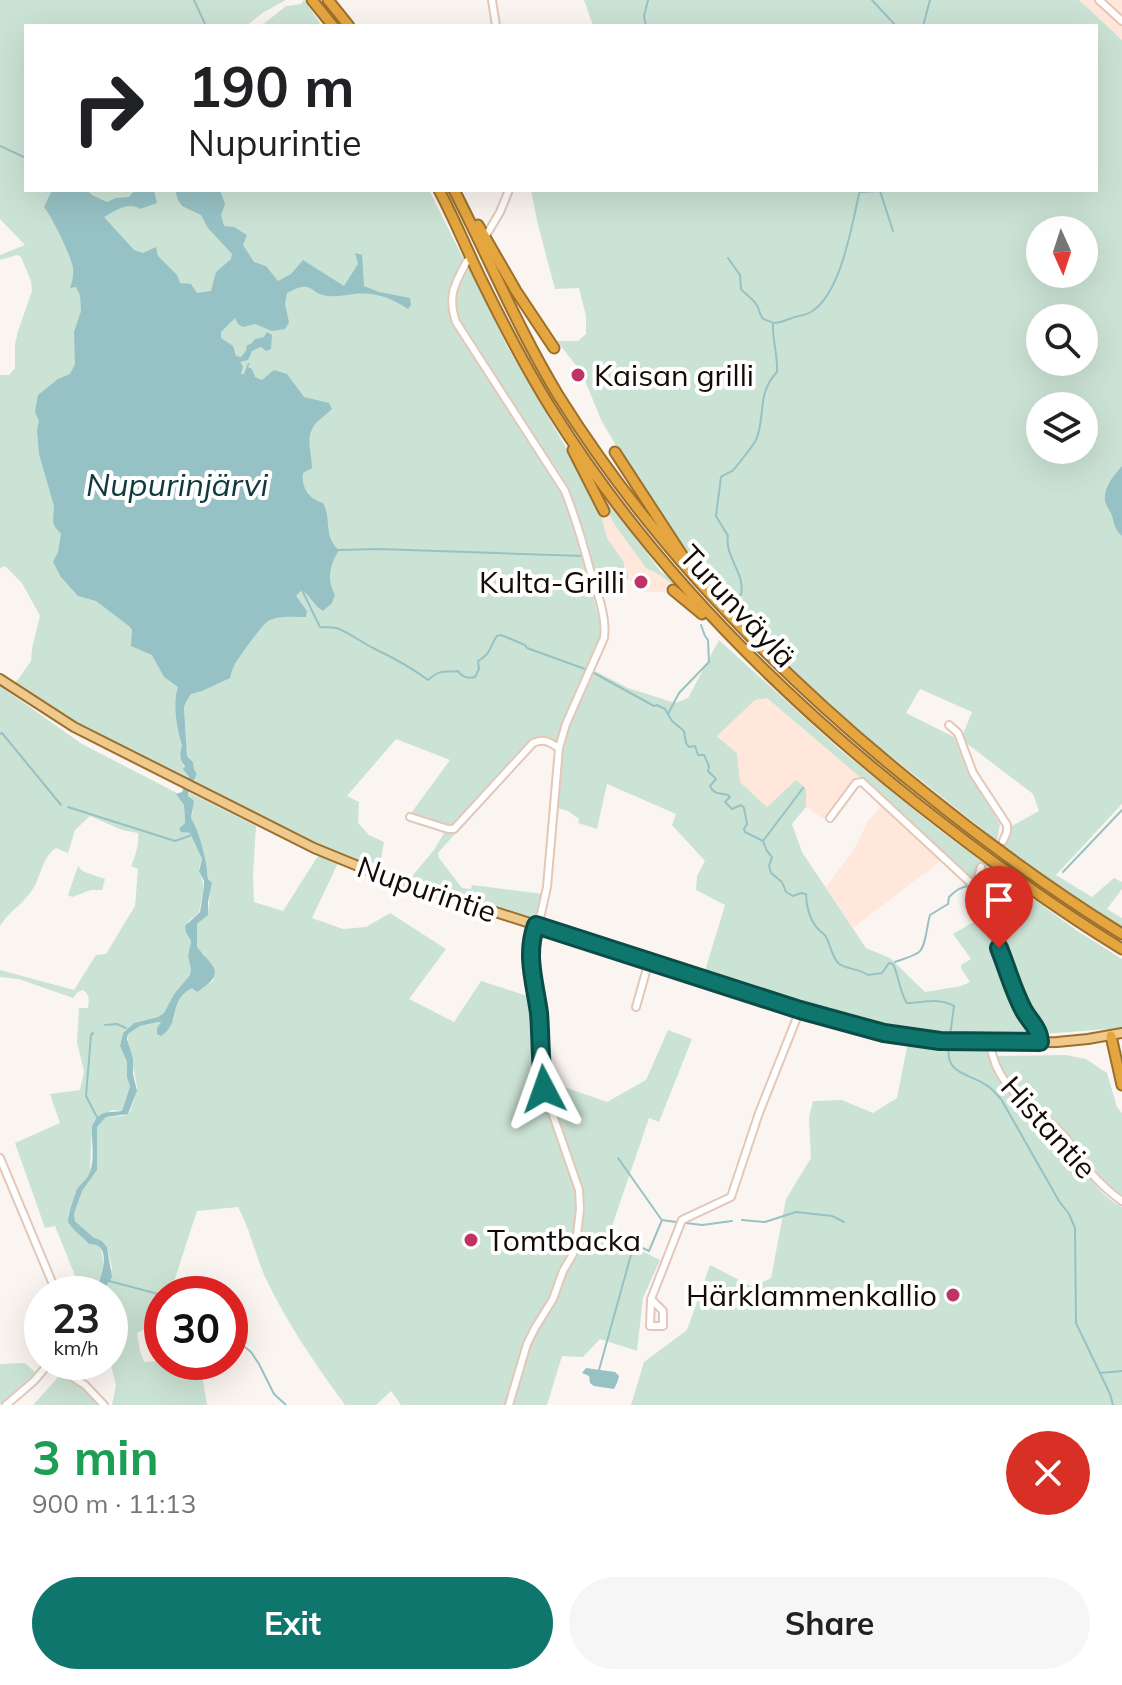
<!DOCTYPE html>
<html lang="en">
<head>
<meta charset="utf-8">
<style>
	:root { --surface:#fff; --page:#f6f6f6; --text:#202124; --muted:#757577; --accent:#0f766e }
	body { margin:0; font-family:Mulish,sans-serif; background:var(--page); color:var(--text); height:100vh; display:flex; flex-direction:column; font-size:30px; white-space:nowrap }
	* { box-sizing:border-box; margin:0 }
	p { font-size:26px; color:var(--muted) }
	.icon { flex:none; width:44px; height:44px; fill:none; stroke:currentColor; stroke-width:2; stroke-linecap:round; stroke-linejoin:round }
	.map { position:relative; height:1405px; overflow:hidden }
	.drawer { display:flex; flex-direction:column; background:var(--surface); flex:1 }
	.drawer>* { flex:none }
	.top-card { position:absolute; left:24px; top:24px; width:1074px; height:168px; border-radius:0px; box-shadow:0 8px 32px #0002; background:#fff; color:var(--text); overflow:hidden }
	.needle { width:52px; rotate:177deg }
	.buttons { position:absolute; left:1026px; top:216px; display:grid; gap:16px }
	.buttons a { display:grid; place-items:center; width:72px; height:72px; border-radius:50%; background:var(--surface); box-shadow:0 8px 32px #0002; font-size:40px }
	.speed { position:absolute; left:24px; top:1276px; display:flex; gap:16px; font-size:40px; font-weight:700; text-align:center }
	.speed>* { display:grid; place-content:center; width:104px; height:104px; border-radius:50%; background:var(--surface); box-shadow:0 8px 32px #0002; line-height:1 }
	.speed small { font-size:20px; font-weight:400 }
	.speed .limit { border:12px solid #d22; background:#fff; color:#111 }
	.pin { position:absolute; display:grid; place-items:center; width:68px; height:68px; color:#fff; margin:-82px -34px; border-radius:50% 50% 50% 0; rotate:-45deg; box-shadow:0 0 8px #0007 }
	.pin .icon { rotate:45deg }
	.me { position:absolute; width:88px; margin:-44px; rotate:356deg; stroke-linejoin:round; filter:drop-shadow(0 0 6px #0008) }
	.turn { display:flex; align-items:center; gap:28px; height:168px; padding:0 32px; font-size:36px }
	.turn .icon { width:104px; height:104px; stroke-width:2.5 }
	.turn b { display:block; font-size:56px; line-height:68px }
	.round { display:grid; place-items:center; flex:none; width:84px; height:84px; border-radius:42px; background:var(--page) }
	.head { display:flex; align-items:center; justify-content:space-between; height:136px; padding:0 32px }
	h1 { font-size:48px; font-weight:700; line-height:60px; color:#1e9e55 }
	.action { display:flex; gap:16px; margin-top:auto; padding:16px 32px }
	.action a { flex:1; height:92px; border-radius:48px; background:var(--accent); color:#fff; font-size:32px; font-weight:700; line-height:92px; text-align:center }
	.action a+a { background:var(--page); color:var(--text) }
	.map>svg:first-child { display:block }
</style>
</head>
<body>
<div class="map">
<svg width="1122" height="1405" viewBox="0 0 1122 1405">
	<rect width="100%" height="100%" fill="#fbf5f2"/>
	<g fill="#ffe8db">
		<path d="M1079,0H1122V40Z"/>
		<path d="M607,510L614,524L646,568L660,575L675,587L671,596L663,592H644L628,579V572L624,568V561L607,539L600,512Z"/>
		<path d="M767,698L859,776L824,819L806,807V789L767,807L740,782L737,753L717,735L755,700Z"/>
		<path d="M886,800L947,856L853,928L826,887L853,851L868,821Z"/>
	</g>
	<g fill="#cbe3d5" fill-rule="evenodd">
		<path d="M0,0H286L264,12L246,26H26V190H429L463,258C449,294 444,303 462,339L564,495L571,515L602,629L601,636L561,729L557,749L541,742L533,745L438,853L439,858L462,888L471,889L472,885L543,894L536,919L530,920L408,881L434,850L444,833L406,820L450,760L396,739L347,796L359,802L358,823L369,835L384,842L379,870L312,842L194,782L197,774L194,769L193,762L187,756L184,707L187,700L177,688C173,702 177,731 182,745C182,747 180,750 180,753C178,761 186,765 185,772L189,777L188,780L84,728L14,685L31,661L32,648L40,616L22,583L5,566L0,568V375H9L15,368V344L18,331L32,291L31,281L21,257L17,255L0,260V255L25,245L0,219ZM89,295L302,590L296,596L241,635L54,507Z"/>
		<path d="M304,0L322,26H261L286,6L301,4Z"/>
		<path d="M584,0H1079L1122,40V804L1056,875L1092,897L1114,878L1122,882V889L1107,909L1122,918V927L1040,874L1003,846L1008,838L1010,827L1039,811L1033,794L966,743L963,734L972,712L920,689L906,713L954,737L968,773L1000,824L997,841L873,742L806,683L745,622L684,550L631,471L601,420L582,373L557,341H578L586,334V316L579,288L555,289L538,225L531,190H1096V26H593ZM1040,230H1084V274H1040ZM1040,318H1084V362H1040ZM1040,406H1084V450H1040Z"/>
		<path d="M468,266L507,346L568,451L600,512L607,538L624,562V568L628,572V579L599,588L572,499L565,482L463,328C453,305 455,288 468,266Z"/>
		<path d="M590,476L661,572L667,576L680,590L660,575L646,568L614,524Z"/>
		<path d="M719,640L839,749L939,830L1076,930L1122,959V1028L1043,1034L1037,1023L1027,1012L983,895L975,882L902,813L767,698L755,700L717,736L737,753L740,782L767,807L796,780L806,788V807L792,824L802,852L866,948L890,958L925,992L961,986L970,982L961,968V965L971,959L953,934L985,915L1022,1013L1038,1034L1037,1038L989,1039L937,1037L906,1031L861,1022L704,974L725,905L696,890L697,876L705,861L672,825L676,814L607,784L597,829L578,823L579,819L568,811L557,808L566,731L595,671L628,688L675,703L688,698Z"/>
		<path d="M0,686L82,744L177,793L184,805L185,823L182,826L186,833H190L202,859L199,868L204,887L199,912L188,922L191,941L188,956L191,971L190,975L174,994L164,1013L158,1017L134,1023L123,1033L120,1046L127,1062V1078L130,1086L122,1111L112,1110L94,1121L92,1126L90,1173L75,1193L72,1208L68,1215L69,1225L100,1247C107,1264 101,1278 95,1294H84L80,1288L55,1226L45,1228L15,1143L60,1123L50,1094L80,1090L84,1072L77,1042L79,1008H88C89,1000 90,995 83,990L78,992L73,998L19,979L0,977V970L74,990L96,955L106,954L135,906L138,869L131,866C136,854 139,845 138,833L122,830L90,816L75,830L68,853L56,848C43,856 41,875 34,887C25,903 9,911 0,926Z"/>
		<path d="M188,792L256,826L253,875L254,902L283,911L318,856L338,863L312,918L343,929L366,927L390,913L446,949L409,999L454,1022L481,981L534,998L538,1076L547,1081L607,1102L646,1080L668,1030L692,1039L659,1122L649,1118L609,1235L660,1260L643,1298L637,1351L600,1339L583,1357L562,1356L547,1405H401L391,1391L376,1405H345C315,1364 287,1323 265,1277C255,1254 250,1229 238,1207L197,1211L170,1294H162V1316L160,1321L137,1333L140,1351L144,1362L162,1361L200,1362L207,1405H112L116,1385L110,1360V1294H101L107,1286L112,1268L107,1247L102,1241L93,1237L75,1221L74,1214L81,1191L97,1170V1127L106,1117L122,1116L130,1112C132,1104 137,1095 137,1087C135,1071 127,1050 128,1034L140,1026L158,1022H161L160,1024L174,1020C175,1006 180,994 192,988L200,990L213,981L215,974L204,954L198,950L197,947V924L208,915C208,908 209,902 210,895C211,879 199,832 191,818C194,809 192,804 188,796Z"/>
		<path d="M78,866L82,871L105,879L102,890H91L72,897L68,895Z"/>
		<path d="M908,1042L985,1048C989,1057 992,1068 997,1077C1010,1099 1038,1116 1056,1133C1079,1153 1092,1193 1122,1207V1405H631L644,1362L687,1330L710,1265L753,1287L771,1278L786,1199L811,1158L809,1118L813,1101L842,1100L873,1113L897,1098Z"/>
		<path d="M1066,1055L1086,1059L1107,1073L1117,1107L1122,1113V1198C1096,1177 1085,1154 1064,1131C1050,1115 1030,1105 1016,1089C1007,1079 1002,1068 996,1056Z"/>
		<path d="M25,1363L36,1373L0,1405V1364Z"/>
		<path d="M61,1374L74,1380L100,1405H33Z"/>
	</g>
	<g fill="#97c2c5">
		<path d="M52,190H87L92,195L107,202L116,198L129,197L135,190H156L154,191L157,203L140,209C128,201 115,211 104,217L134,250L143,253L156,247L158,256L177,275L180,283L191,284L197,293L211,291L216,272L231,259L232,254L208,228L201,215L182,206L178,200L175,190H220L225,204L221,215L224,226L234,227L247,235L243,245L254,262L266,266L278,281L291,274L303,260L344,286L358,264L355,253L362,255L364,286L379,292L410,298L411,305L408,309C391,298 375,292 354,294C346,295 336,297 328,296C309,294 313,278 287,293L285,304L289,322L285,329L272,331L255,324L243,327L238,324L235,318L221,332V338L233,346L236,356L241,357L246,351L247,345L251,344L255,339L264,337L267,332L272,335L271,349L266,351L261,347L252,351L248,360L240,362L243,366L241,374H244L248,363H250L248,367L252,369L255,377L262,380L274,370L287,374L304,397L329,403L332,409C327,414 321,418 316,423C304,437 312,452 312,468L303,473C301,488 309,499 323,503C332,519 323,537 339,550C330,565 326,579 335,595L332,603L323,611C313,605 311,596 302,590L296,596L307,611L306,617C294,617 279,615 268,621C263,624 237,659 234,666C232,669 231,674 230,678L202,691L191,694L187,700L184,707L187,756L193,762L194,769L197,774L188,793V796L194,801L191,818C200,833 207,862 208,879L212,883L208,902V915L197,924V947C214,968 227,973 197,992L192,988C167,1002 182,1022 161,1036L157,1034V1028L161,1022H158L140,1026L128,1034L127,1039L133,1059V1074L137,1091L128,1114L106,1117L97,1127V1170L82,1191L74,1214L75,1221L93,1237L102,1241L107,1247L112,1277L101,1294H95C100,1280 115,1243 89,1244C84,1238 68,1226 68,1221C67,1219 75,1194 76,1191C79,1185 85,1181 88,1176C96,1162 91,1141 92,1126C100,1109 108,1113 122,1111L130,1086L127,1078V1062L120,1046L123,1033L134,1023L158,1017L164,1013L174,994L190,975L191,970L188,956L191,941L186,932L185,926L200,912L204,887V881L199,871L202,859L190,833L181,832L179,829L185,823L184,805L176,794L182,792L189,777L183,769L185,766C178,759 180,753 182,745C177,731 172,701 178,687L164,677L152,655L131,646L132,630L129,626L96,601L78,596L61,577L53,562L58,552L61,534L55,527L53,522L54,506L39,454L37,430L39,421L35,412L38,395L58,379L70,374L75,364L74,332L81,311L80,295L76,287L70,288C72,282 74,274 73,268C71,255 52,217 44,207Z"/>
		<path d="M1122,466V536C1113,527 1115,524 1111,513C1109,510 1106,505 1105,501C1103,488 1114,475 1122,466Z"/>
		<path d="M586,1368L615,1372L619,1376L617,1383L614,1389L594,1386L590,1383L589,1376L582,1373Z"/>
	</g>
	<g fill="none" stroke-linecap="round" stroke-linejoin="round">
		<g stroke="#97c2c5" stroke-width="2">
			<path d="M194,0L206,26"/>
			<path d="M872,0L896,26"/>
			<path d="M646,26L644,16L648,0"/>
			<path d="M923,26L930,0"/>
			<path d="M0,146L26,158"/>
			<path d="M860,192L880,191L893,231"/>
			<path d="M728,258L740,275L741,289C745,294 752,298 756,304C763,314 756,318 772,322"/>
			<path d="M774,323C782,323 785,320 792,318C798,316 806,315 811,312C842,293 852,223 860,190"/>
			<path d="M339,550L379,549L583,556"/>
			<path d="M302,590L320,627C326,628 333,626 339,629C351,634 361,642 373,648C392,657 412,668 428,680C441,668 445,673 458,671C462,677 467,679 475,677L479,669L478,661C492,653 489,647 497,636L501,635L525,645L527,648L585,669"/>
			<path d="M731,597L741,595C746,574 724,556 728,536L716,516L721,477C724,474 729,473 732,471C735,469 754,444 756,440C766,417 756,394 777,372C778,354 772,340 773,323"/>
			<path d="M594,673L654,706L657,705L665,709L672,721L684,731L686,743L689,747L695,746L698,755H704L709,766L708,771L716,779L710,786C714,795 721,793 728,795L730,797L725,802L732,809L741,805L744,808L747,824L744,829L745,832L763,841L767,851L772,857L769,866L771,873L782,882L786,892L793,896L801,893L806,894C806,906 810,921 819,930C823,934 825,933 827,939C831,947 832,956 838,963C844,969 858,968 868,975L882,973L889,963L893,964C899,976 899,991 907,1003C923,1003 939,997 954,1006L950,1036"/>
			<path d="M668,714L679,693L709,662L708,640L705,636L701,625"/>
			<path d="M0,734L2,733L61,805"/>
			<path d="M68,807L175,841L192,835"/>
			<path d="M763,841L803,788"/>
			<path d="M1063,872L1122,810"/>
			<path d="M981,888L999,890L1014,902V905L1024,910"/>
			<path d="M895,962C903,959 912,957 919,952C926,947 927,924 930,915L948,904L949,897C954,892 962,886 969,886"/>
			<path d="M105,1025L117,1024L126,1028"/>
			<path d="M93,1033L91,1035L86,1096L98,1119"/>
			<path d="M949,1047C945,1074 968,1073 986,1085C992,1088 996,1094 1001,1099L1059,1201L1069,1214L1075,1228L1076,1323L1110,1394L1113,1405"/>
			<path d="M618,1158L661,1219"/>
			<path d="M742,1220L765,1222L796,1212L832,1216L844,1222"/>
			<path d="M686,1223L702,1225L732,1221"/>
			<path d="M109,1281L162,1295"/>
			<path d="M230,1335L251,1352L259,1364L274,1394L286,1405"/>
			<path d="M599,1370L634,1244L649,1251L662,1220L676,1222"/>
			<path d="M1100,1373L1122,1371"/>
		</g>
		<g stroke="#e4c7b6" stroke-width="10">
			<g id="minor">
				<path d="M492,0L496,26"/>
				<path d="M1099,0L1122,21"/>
				<path d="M487,234L500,212L509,190"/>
				<path d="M467,261C455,283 447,296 456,322L565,491C575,517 583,543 590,570C597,592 607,616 604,638L566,724L559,748L547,887L541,914L533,933L531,952L532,971L539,1012L544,1089L579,1190L580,1209L577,1235L573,1254L563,1271L553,1299L535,1328L527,1344L509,1405"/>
				<path d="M949,725L958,733L973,773L1007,825V832L1003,841"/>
				<path d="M410,817L448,829H454L533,743C544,738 549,742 559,748"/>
				<path d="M830,818L856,783L862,782L973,885L979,893L1024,1012C1032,1022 1040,1029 1040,1042"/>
				<path d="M975,887L981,867"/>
				<path d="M636,1007L649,961"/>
				<path d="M990,1043C997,1094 1035,1103 1065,1137C1074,1148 1081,1161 1090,1172C1100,1183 1110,1193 1122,1201"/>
				<path d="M0,1158L57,1294"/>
				<path d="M651,1299L663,1311V1326H650L651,1299L682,1220L731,1197L759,1113L800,1010"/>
				<path d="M50,1363L85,1385L104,1405"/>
				<path d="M6,1405L34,1381L50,1362"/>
			</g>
		</g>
		<g stroke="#9c702c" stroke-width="12">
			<path id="major" d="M0,679L74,727L314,848L380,875L483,908L800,1010L884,1033L940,1041L990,1043L1057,1042L1088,1039L1122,1033"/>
		</g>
		<g stroke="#9c702c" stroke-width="13">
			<g id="highway">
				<path d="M312,0L333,26"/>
				<path d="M328,0L349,26"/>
				<path d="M439,190C454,218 466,248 480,277C502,322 525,367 552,410C647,562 775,691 915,802C982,855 1050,905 1122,949"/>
				<path d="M454,190C489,258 518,329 558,395C655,550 783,680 925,793C988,844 1053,891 1122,934"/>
				<path d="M478,225L516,291L554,348"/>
				<path d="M573,450L604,511"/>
				<path d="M615,452L686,561"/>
				<path d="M673,590L702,614"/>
				<path d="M1111,1036L1122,1085"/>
			</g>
		</g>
		<use href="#minor" stroke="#fff" stroke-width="6"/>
		<use href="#major" stroke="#efca8c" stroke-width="8"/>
		<use href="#highway" stroke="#e5a640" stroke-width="9"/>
	</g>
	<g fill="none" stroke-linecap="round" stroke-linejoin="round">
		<g stroke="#0a4d48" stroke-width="20">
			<path id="route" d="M544,1089C540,1064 541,1038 539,1013C535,983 525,955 536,925L800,1010L884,1033L940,1041L1040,1042C1039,1027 1029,1021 1023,1009C1013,990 1007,968 999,948"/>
		</g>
		<use href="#route" stroke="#0f766e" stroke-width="14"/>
	</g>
	<g fill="#bf3367" stroke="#fff" stroke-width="3">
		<circle cx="578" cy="375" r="8"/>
		<circle cx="641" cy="582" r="8"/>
		<circle cx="471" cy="1240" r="8"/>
		<circle cx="953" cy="1295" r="8"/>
	</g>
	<g text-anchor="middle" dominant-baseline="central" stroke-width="8" stroke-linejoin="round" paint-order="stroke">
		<g font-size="30" fill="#140b06" stroke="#fff" text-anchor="start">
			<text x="594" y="375">Kaisan grilli</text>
			<text x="625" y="582" text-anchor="end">Kulta-Grilli</text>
			<text x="487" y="1240">Tomtbacka</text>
			<text x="937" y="1295" text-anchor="end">Härklammenkallio</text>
		</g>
		<g font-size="30" fill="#140b06" stroke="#fff">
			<text transform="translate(738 606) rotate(47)">Turunväylä</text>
			<text transform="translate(427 889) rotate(19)">Nupurintie</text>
			<text transform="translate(1049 1127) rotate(48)">Histantie</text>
		</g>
		<g font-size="32" font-style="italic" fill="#0f393c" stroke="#fff">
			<text x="177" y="484">Nupurinjärvi</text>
		</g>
	</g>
</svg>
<div class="buttons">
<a><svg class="needle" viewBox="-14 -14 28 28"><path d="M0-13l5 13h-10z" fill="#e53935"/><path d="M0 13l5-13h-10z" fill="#757577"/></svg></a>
<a><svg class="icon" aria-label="search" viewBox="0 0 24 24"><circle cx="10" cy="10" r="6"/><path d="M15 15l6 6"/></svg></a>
<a><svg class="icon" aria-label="layers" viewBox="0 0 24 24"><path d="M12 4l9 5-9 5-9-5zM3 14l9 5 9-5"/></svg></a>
</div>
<div class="speed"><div>23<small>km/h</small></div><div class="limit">30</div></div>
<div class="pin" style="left:999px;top:948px;background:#d93025"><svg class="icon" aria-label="arrive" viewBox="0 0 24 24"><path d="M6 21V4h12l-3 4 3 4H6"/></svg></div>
<svg class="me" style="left:544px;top:1089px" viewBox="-20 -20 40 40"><path d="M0-17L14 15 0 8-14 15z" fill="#0f766e" stroke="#fff" stroke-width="4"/></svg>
<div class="top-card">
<div class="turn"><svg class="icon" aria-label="right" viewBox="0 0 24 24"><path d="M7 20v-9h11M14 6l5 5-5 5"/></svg><div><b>190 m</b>Nupurintie</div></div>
</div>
</div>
<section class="drawer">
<div class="head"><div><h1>3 min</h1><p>900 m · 11:13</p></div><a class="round" style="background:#d93025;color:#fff"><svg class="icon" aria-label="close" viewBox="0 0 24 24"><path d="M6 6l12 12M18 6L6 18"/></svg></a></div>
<div class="action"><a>Exit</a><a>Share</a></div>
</section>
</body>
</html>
